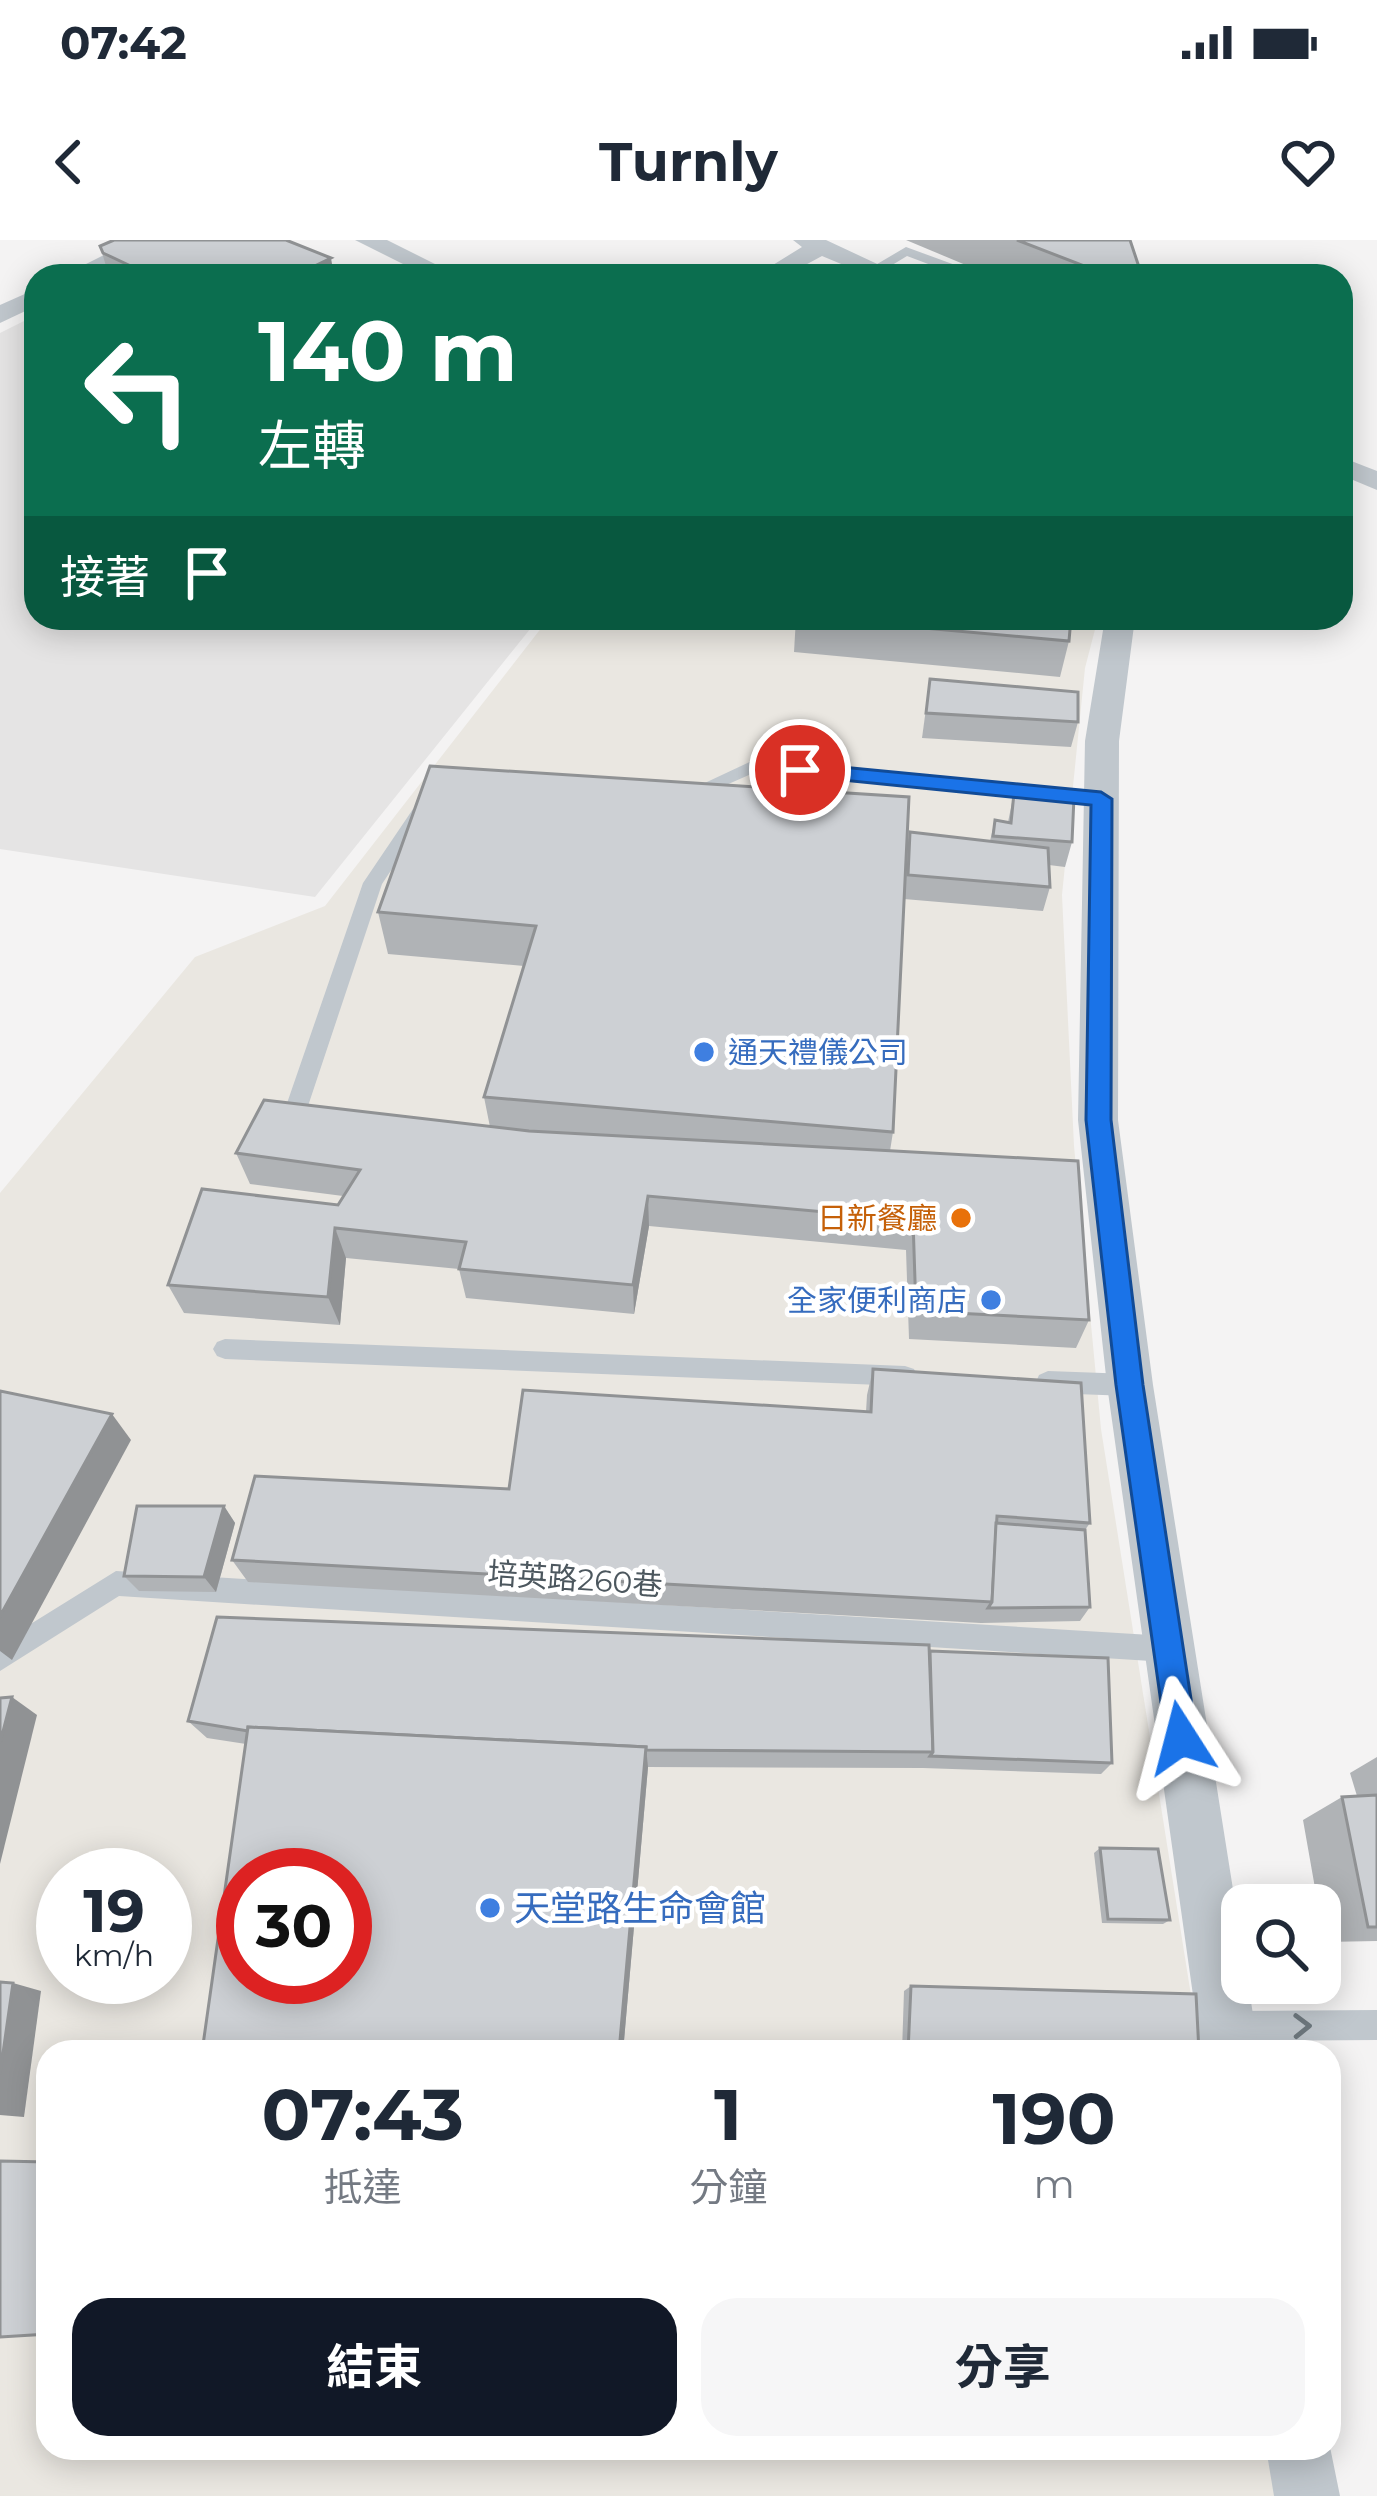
<!DOCTYPE html>
<html lang="zh-TW">
<head>
<meta charset="utf-8">
<style>
	:root { --surface:#fff; --page:#f6f6f7; --text:#1f2937; --muted:#747a83; --accent:#111827 }
	body { margin:0; font-family:Montserrat,"Noto Sans TC",sans-serif; background:var(--page); color:var(--text); height:100vh; display:flex; flex-direction:column; font-size:45px; white-space:nowrap }
	* { box-sizing:border-box; margin:0 }
	p { font-size:39px; color:var(--muted) }
	.icon { flex:none; width:66px; height:66px; fill:none; stroke:currentColor; stroke-width:2; stroke-linecap:round; stroke-linejoin:round }
	.map { position:relative; flex:1; overflow:hidden }
	.side { position:absolute; left:36px; top:1800px; width:1305px; height:420px; display:flex; flex-direction:column; background:var(--surface); border-radius:36px; box-shadow:0 6px 30px #0003 }
	.side>* { flex:none }
	.guide { position:absolute; left:24px; top:24px; width:1329px; height:366px; border-radius:36px; box-shadow:0 6px 30px #0003; background:#0b6e4f; color:#fff; overflow:hidden }
	.buttons { position:absolute; left:1221px; top:1644px; display:grid; gap:24px }
	.buttons a { display:grid; place-items:center; width:120px; height:120px; border-radius:24px; background:var(--surface); box-shadow:0 6px 30px #0003; font-size:60px }
	.speed { position:absolute; left:36px; top:1608px; display:flex; gap:24px; font-size:60px; font-weight:700; text-align:center }
	.speed>* { display:grid; place-content:center; width:156px; height:156px; border-radius:50%; background:var(--surface); box-shadow:0 6px 30px #0003; line-height:1 }
	.speed small { font-size:30px; font-weight:400 }
	.speed .limit { border:18px solid #d22; background:#fff; color:#111 }
	.pin { position:absolute; display:grid; place-items:center; width:102px; height:102px; color:#fff; margin:-51px; border:6px solid #fff; border-radius:50%; box-shadow:0 3px 12px #0007 }
	.me { position:absolute; width:132px; margin:-66px; rotate:351deg; stroke-linejoin:round; filter:drop-shadow(0 0 9px #0008) }
	.turn { display:flex; align-items:center; gap:42px; height:252px; padding:0 36px; font-size:54px }
	.turn .icon { width:156px; height:156px; stroke-width:2.5 }
	.turn b { display:block; font-size:84px; line-height:102px }
	.then { display:flex; align-items:center; height:114px; padding:0 36px; background:#0003; gap:24px; font-size:45px }
	.eta { display:flex; justify-content:space-evenly; align-items:center; height:204px; text-align:center }
	.eta b { font-size:72px; font-weight:700; line-height:84px }
	.primary-button { display:flex; gap:24px; margin-top:auto; padding:24px 36px }
	.primary-button a { flex:1; height:138px; border-radius:36px; background:var(--accent); color:#fff; font-size:48px; font-weight:700; line-height:138px; text-align:center }
	.primary-button a+a { background:var(--page); color:var(--text) }
	.status { display:flex; justify-content:space-between; align-items:center; height:84px; padding:0 60px; background:var(--surface); direction:ltr }
	.status svg { height:33px; fill:currentColor }
	header { display:flex; justify-content:space-between; align-items:center; height:156px; padding:0 36px; background:var(--surface); font-size:54px; font-weight:700 }
	.map>svg:first-child { display:block }
</style>
</head>
<body>
<div class="status"><b>07:42</b><svg viewBox="0 0 49 12"><path d="M0 12V9h3v3zM5 12V6h3v6zM10 12V3h3v9zM15 12V0h3v12zM26 1h20v11H26zM47 4h2v5h-2z"/></svg></div>
<header><svg class="icon" aria-label="back" viewBox="0 0 24 24"><path d="M15 5l-7 7 7 7"/></svg>Turnly<svg class="icon" aria-label="heart" viewBox="0 0 24 24"><path d="M12 20l-8-8c-3-5 5-10 8-4 3-6 11-1 8 4z"/></svg></header>
<div class="map">
<svg width="1377" height="2256" viewBox="0 0 1377 2256">
	<rect width="100%" height="100%" fill="#f4f3f3"/>
	<path fill="#eae7e1" fill-rule="evenodd" d="M549,378H1098L1085,428L1062,655L1074,906L1101,1189L1200,1812H48V2208H1271L1280,2256H0V953L195,717L325,666ZM63,1635H165V1737H63ZM243,1635H345V1737H243Z"/>
	<path fill="#e5e4e4" d="M36,75V378H539L315,657L0,609V93Z"/>
	<g fill="none" stroke-linecap="round" stroke-linejoin="round">
		<g fill="#c0c7cd" fill-rule="evenodd">
			<path d="M906,7L977,33L979,36H960L907,16L879,33L867,30Z"/>
			<path d="M756,519L1101,553L1110,559L1101,565L758,531L692,560L686,562L677,556Z"/>
			<path d="M420,567L429,573L382,644L307,869L304,875H288L285,869L363,643L413,569Z"/>
			<path d="M225,1099L905,1126L914,1129L917,1136L914,1143L905,1146L225,1119L217,1116L213,1109L217,1102Z"/>
			<path d="M1048,1131L1130,1134L1139,1138L1142,1145L1139,1152L1130,1156L1048,1153L1039,1149L1036,1142L1039,1135Z"/>
			<path d="M116,1331L1167,1396L1176,1400L1180,1409L1176,1418L1167,1422L119,1356L0,1431V1403Z"/>
			<path d="M1377,1770V1800L1226,1801L1215,1797L1211,1786L1215,1775L1226,1771Z"/>
		</g>
		<g fill="#c0c7cd" fill-rule="evenodd">
			<path d="M134,0H166L94,36H62Z"/>
			<path d="M355,0H387L459,36H427Z"/>
			<path d="M793,0H826L903,36H870L822,16L785,36H755L802,7Z"/>
			<path d="M36,49V66L0,83V65Z"/>
			<path d="M1341,217L1377,231V250L1341,235Z"/>
			<path d="M1105,378H1135L1119,501L1118,880L1153,1145L1242,1706V1743H1248L1259,1812H1201L1107,1145L1078,880L1085,501Z"/>
			<path d="M1329,2202L1340,2256H1274L1266,2208H1329Z"/>
		</g>
	</g>
	<g fill="#b0b3b6">
		<path d="M906,0H1130L1141,33L1140,36H992Z"/>
		<path d="M100,6L334,36H109Z"/>
		<path d="M796,378H1071L1069,401L1060,437L794,412Z"/>
		<path d="M930,439L1078,482L1071,507L922,498Z"/>
		<path d="M1014,553L1072,602L1065,627L1049,625L1050,647L1043,671L904,659L893,892L890,911L1089,1080L1076,1108L909,1099L906,1010L649,986L634,1074L466,1058L459,1029L346,1018L340,1085L184,1073L168,1045L338,965L343,956L250,944L236,913L490,887L484,857L524,726L388,714L378,672L906,616L910,592L990,601L995,580L1008,582Z"/>
		<path d="M873,1129L1090,1283L1085,1290L1090,1367L1080,1381L981,1383L248,1342L232,1320L509,1249L866,1172L867,1155Z"/>
		<path d="M224,1266L235,1283L216,1352L139,1351L124,1336Z"/>
		<path d="M930,1411L1112,1523L1101,1534L923,1528L648,1527L623,1812H202L246,1504L207,1498L188,1481Z"/>
		<path d="M1377,1517V1701L1325,1702L1320,1665H1318L1303,1580L1342,1557L1357,1556L1350,1533Z"/>
		<path d="M1100,1608L1170,1680L1163,1684L1102,1683L1094,1613Z"/>
		<path d="M911,1746L1199,1812H902L904,1751Z"/>
	</g>
	<g fill="#909294">
		<path d="M331,18L334,36H294Z"/>
		<path d="M648,956L649,986L634,1074L633,1045Z"/>
		<path d="M335,988L346,1018L340,1085L328,1057Z"/>
		<path d="M112,1174L131,1200L12,1420L0,1411V1376Z"/>
		<path d="M224,1266L235,1283L216,1352L204,1337Z"/>
		<path d="M12,1457L37,1475L0,1624V1503Z"/>
		<path d="M646,1507L648,1527L623,1812H619Z"/>
		<path d="M13,1743L41,1751L24,1877L0,1875V1834Z"/>
	</g>
	<g fill="#cdd0d4" stroke="#909294" stroke-width="3" fill-rule="evenodd">
		<path d="M114,0H286L331,18L294,36H152L103,13L100,6Z"/>
		<path d="M1017,0H1130L1141,33L1136,36H1110Z"/>
		<path d="M813,378H1071L1069,401Z"/>
		<path d="M930,439L1078,452V482L926,473Z"/>
		<path d="M430,526L909,557L893,892L484,857L536,686L378,672Z"/>
		<path d="M1014,553L1074,557L1072,602L993,596L995,580L1011,583Z"/>
		<path d="M910,592L1048,608L1050,647L908,635Z"/>
		<path d="M264,860L529,891L1078,921L1089,1080L916,1071L913,980L648,956L633,1045L459,1029L466,1002L335,988L328,1057L168,1045L202,949L338,965L360,930L236,913Z"/>
		<path d="M873,1129L1081,1143L1090,1283L997,1276L992,1362L232,1320L255,1236L509,1249L523,1150L871,1172Z"/>
		<path d="M0,1151L112,1174L0,1376Z"/>
		<path d="M137,1266H224L204,1337L124,1336Z"/>
		<path d="M996,1283L1085,1290L1090,1367L988,1368L992,1362Z"/>
		<path d="M217,1377L929,1405L933,1512L646,1510V1507L248,1487V1491L188,1481Z"/>
		<path d="M930,1411L1108,1418L1112,1523L930,1516L933,1512Z"/>
		<path d="M12,1457L0,1503V1458Z"/>
		<path d="M248,1487L646,1507L619,1812H202ZM243,1635H345V1737H243Z"/>
		<path d="M1377,1555V1687H1368L1342,1557Z"/>
		<path d="M1100,1608L1158,1609L1170,1680L1108,1679Z"/>
		<path d="M0,1742L13,1743L0,1834Z"/>
		<path d="M911,1746L1196,1754L1199,1812H908Z"/>
		<path d="M0,1921L48,1922V2094L0,2097Z"/>
	</g>
	<defs><path id="oneway-chevron" d="M-2-3.5L2.5 0L-2 3.5" fill="none" stroke-width="1.6" stroke-linecap="round" stroke-linejoin="round" transform="scale(3)"/></defs>
	<use stroke="#6f797f" href="#oneway-chevron" transform="translate(1302 1786) rotate(-1)"/>
	<path fill="#1a73e8" stroke="#114b97" stroke-width="3" d="M800,523L1101,552L1112,559L1111,880L1143,1145L1197,1498L1193,1509L1181,1514L1170,1509L1166,1498L1116,1145L1086,880L1091,565L792,535V525Z"/>
	<g fill="#3f7fe0" stroke="#fff" stroke-width="4.5">
		<circle cx="704" cy="812" r="12"/>
		<circle cx="991" cy="1060" r="12"/>
		<circle cx="490" cy="1668" r="12"/>
	</g>
	<circle fill="#e8710a" stroke="#fff" stroke-width="4.5" cx="961" cy="978" r="12"/>
	<g text-anchor="middle" dominant-baseline="central" stroke-width="9" stroke-linejoin="round" paint-order="stroke">
		<g font-size="30" fill="#366cbe" stroke="#fff" text-anchor="start">
			<text x="728" y="812">通天禮儀公司</text>
			<text x="967" y="1060" text-anchor="end">全家便利商店</text>
		</g>
		<g font-size="30" fill="#c56008" stroke="#fff" text-anchor="end">
			<text x="937" y="978">日新餐廳</text>
		</g>
		<g font-size="30" fill="#4c575e" stroke="#fff">
			<text transform="translate(575 1339) rotate(4)">培英路260巷</text>
		</g>
		<g font-size="36" fill="#366cbe" stroke="#fff" text-anchor="start">
			<text x="514" y="1668">天堂路生命會館</text>
		</g>
	</g>
</svg>
<div class="buttons">
<a><svg class="icon" aria-label="search" viewBox="0 0 24 24"><circle cx="10" cy="10" r="6"/><path d="M15 15l6 6"/></svg></a>
</div>
<div class="speed"><div>19<small>km/h</small></div><div class="limit">30</div></div>
<div class="pin" style="left:800px;top:530px;background:#d93025"><svg class="icon" aria-label="arrive" viewBox="0 0 24 24"><path d="M6 21V4h12l-3 4 3 4H6"/></svg></div>
<svg class="me" style="left:1181px;top:1498px" viewBox="-20 -20 40 40"><path d="M0-17L14 15 0 8-14 15z" fill="#1a73e8" stroke="#fff" stroke-width="4"/></svg>
<div class="guide">
<div class="turn"><svg class="icon" aria-label="left" viewBox="0 0 24 24"><path d="M17 20v-9H6M10 6l-5 5 5 5"/></svg><div><b>140 m</b>左轉</div></div>
<div class="then">接著<svg class="icon" aria-label="arrive" viewBox="0 0 24 24"><path d="M6 21V4h12l-3 4 3 4H6"/></svg></div>
</div>
<section class="side">
<div class="eta">
<div><b>07:43</b><p>抵達</p></div>
<div><b>1</b><p>分鐘</p></div>
<div><b>190</b><p>m</p></div>
</div>
<div class="primary-button"><a>結束</a><a>分享</a></div>
</section>
</div>
</body>
</html>
